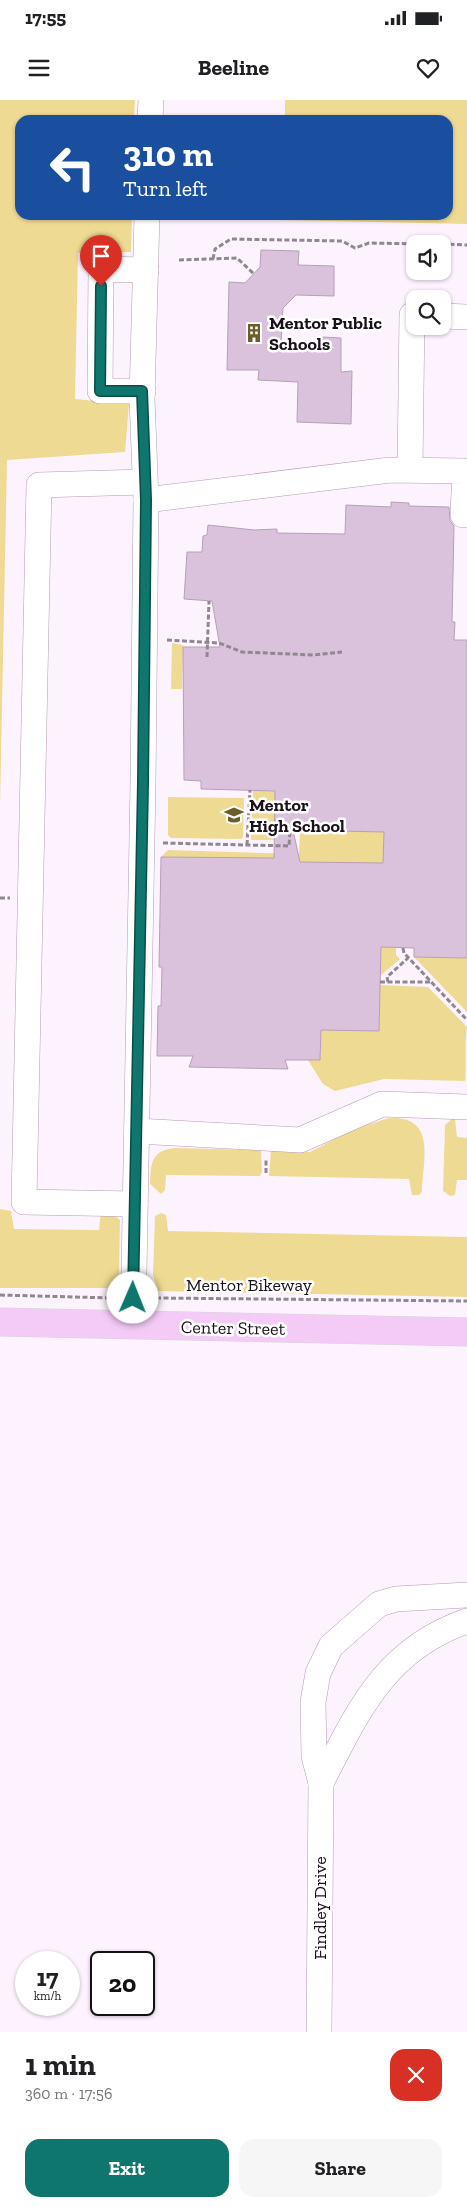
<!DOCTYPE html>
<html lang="en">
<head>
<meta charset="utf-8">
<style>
	:root { --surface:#fff; --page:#f6f6f6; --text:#202124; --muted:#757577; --accent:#0f766e }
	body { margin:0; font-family:"Zilla Slab",serif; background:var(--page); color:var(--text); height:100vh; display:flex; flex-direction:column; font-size:19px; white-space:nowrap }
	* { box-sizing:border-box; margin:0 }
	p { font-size:16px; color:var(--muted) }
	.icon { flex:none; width:28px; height:28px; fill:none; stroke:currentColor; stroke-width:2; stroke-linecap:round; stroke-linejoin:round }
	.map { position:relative; height:1932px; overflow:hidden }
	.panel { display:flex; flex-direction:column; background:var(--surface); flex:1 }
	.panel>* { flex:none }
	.top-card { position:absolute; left:15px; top:15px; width:438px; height:105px; border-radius:15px; box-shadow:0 1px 4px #0004; background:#1a4fa0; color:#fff; overflow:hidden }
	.buttons { position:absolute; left:406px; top:135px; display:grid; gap:10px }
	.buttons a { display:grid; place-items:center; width:45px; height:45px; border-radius:10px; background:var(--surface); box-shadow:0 1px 4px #0004; font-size:25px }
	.speed { position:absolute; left:15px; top:1851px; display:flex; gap:10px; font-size:25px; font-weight:700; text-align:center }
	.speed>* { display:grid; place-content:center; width:65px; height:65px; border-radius:50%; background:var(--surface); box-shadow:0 1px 4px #0004; line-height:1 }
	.speed small { font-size:12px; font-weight:400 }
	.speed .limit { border:2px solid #111; border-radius:8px; background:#fff; color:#111 }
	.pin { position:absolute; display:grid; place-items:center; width:42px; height:42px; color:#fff; margin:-51px -21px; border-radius:50% 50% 50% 0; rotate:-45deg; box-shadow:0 0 5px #0007 }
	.pin .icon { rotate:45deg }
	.me { position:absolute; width:55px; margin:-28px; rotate:1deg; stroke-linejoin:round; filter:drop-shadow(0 0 4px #0008) }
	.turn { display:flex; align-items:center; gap:18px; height:105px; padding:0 25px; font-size:22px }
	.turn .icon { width:65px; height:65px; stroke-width:2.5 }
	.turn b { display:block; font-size:35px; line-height:42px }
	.round { display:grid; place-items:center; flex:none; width:52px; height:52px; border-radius:15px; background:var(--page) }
	.summary { display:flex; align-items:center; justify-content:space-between; height:85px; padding:0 25px }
	h1 { font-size:30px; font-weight:700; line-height:38px }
	.action { display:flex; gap:10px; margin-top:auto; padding:10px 25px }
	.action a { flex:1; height:58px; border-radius:15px; background:var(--accent); color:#fff; font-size:20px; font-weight:700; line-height:58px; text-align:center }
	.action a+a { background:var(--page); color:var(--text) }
	.status { display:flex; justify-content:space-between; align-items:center; height:35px; padding:0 25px; background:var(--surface); direction:ltr }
	.status svg { height:14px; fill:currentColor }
	header { display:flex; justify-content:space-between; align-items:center; height:65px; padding:0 25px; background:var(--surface); font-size:22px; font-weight:700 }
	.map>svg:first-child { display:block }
</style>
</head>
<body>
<div class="status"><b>17:55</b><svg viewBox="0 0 49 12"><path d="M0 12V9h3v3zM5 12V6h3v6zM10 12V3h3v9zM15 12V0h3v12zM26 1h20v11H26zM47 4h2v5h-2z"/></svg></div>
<header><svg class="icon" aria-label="menu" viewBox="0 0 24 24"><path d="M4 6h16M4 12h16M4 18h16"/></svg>Beeline<svg class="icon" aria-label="heart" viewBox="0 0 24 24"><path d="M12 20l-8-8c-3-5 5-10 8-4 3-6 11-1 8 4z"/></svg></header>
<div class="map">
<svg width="467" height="1932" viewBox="0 0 467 1932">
	<rect width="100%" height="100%" fill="#fdf3fe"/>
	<g fill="#efda93">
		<path d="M0,0H135L134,20H20V115H132L131,152L78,153L75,299L129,304L125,352L7,360L0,707Z"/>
		<path d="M285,0H467V124L283,120V115H448V20H285Z"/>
		<path d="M172,543L183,545L182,589H171Z"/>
		<path d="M253,690L275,691V740H251Z"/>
		<path d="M168,697L244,698L243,737L241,739L171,738L168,735Z"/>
		<path d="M300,730L384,732L383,774L369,763L300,762V759L161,757L168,750L299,754Z"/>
		<path d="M381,847L396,848V855L400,859L380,876Z"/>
		<path d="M414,857L467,858V912Z"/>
		<path d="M380,885L428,887L467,927C464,944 467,963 465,981L384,979L335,991L323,984L308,960H320L321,930Z"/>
		<path d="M389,1018C437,1016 423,1059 422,1092L419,1095H412L409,1079L269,1076L271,1050L310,1052L354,1029Z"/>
		<path d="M452,1019H455L457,1037L467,1038V1080H457L455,1095L450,1096L443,1091L445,1025Z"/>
		<path d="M174,1048L261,1050L262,1072L260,1076L166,1075L165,1090L161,1094L150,1084C151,1063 151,1051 174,1048Z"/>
		<path d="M0,1109L11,1111L14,1129L99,1130L101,1112L113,1114L120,1120L119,1174L115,1188H0Z"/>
		<path d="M161,1113L166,1115L168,1131L467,1137V1197L158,1191L153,1175L155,1116Z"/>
	</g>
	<g fill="#dac2dc" stroke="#b69fb8" fill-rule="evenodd">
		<path d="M261,150L299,151L298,165L334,166V196L296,195L283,208L281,241L321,244L322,237L341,238V272L352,271L351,324L297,322L298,282L258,280L259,270H227L229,182L245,183L260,167Z"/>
		<path d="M391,402L409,403V406L449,407L450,421L454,426L452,522H455L454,540H467V858L414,857V848L381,847L379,931L321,930L320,960H285L288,969L189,967L193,956H157L158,906H161L162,867H159L161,757L274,758L275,691L201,689V681L184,680L183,547H220L212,501L184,499L187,452H202L203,436L207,435L208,425L254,430L277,429V433L345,434L346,405L391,407ZM293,730L384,732L383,763L300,762Z"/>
	</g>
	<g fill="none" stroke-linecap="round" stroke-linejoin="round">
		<g stroke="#b39bb5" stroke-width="26">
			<g id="minor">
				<path d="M150,20L151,0"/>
				<path d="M442,216L467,217"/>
				<path d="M143,291H100L101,169L146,170"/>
				<path d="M410,369L412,215H415"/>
				<path d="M146,400L390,370L465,371L463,415H467"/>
				<path d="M137,1031L300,1040L382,1004L467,1007"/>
				<path d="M135,1104L24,1102L39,385L144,382"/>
				<path d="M133,1226L143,683L146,400L142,298L147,115"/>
				<path d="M321,1683C358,1611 385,1549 467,1521"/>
				<path d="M319,1932L321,1683L314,1656L313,1602L318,1573L331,1546L379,1504L396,1499L467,1495"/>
			</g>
		</g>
		<g stroke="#d6d4d6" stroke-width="29">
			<path id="major" d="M0,1222L467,1232"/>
		</g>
		<g stroke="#918791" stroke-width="3" stroke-dasharray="5 2.5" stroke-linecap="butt">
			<path d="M442,144L467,145"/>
			<path d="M213,159L215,149L231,139L342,141L355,148L369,143L428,144"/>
			<path d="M179,160L237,158L254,174"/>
			<path d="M167,540L219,543L242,552L314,555L342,552"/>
			<path d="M207,557L209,501"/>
			<path d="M163,743L289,746L290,730"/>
			<path d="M247,745L250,690"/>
			<path d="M0,798H10"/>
			<path d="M403,848L404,853L467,920"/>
			<path d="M380,882H431"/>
			<path d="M388,882L387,877L408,858"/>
			<path d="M266,1073V1058"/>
			<path d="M0,1195L112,1198"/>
			<path d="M156,1198L467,1201"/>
		</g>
		<use href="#minor" stroke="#fff" stroke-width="25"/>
		<use href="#major" stroke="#f4cbf7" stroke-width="28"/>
	</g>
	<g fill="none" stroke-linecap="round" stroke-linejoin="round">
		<g stroke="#0a4d48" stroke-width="12">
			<path id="route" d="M101,186L100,291H142L146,400L143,683L133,1198"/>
		</g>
		<use href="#route" stroke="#0f766e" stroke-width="9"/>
	</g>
	<defs>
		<g id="building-bare" transform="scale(1.5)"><path d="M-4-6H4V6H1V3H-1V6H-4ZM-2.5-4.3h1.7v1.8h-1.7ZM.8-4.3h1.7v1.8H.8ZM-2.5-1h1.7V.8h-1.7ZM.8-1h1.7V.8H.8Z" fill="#6c5e2b" stroke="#fff" stroke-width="2.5" paint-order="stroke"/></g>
		<g id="school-bare" transform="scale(1.5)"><path d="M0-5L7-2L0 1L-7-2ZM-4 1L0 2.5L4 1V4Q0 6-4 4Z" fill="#6c5e2b" stroke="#fff" stroke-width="2.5" paint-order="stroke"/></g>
	</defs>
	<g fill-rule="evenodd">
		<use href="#building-bare" x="254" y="233"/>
		<use href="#school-bare" x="234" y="715"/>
	</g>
	<g text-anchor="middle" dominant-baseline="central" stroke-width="5" stroke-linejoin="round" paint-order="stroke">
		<g font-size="18" font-weight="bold" fill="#1a111a" stroke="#fff" text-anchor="start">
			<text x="269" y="223">Mentor Public<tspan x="269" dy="21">Schools</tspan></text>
			<text x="249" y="705">Mentor<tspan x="249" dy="21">High School</tspan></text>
		</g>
		<g font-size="18" fill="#1a111a" stroke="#fff">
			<text x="249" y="1185">Mentor Bikeway</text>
			<text transform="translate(233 1228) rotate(1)">Center Street</text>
			<text transform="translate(320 1808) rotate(-90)">Findley Drive</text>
		</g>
	</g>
</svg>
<div class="buttons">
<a><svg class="icon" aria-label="sound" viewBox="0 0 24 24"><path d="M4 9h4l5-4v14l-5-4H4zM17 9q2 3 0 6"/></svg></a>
<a><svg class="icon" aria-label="search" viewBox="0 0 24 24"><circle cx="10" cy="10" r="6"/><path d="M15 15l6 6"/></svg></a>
</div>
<div class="speed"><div>17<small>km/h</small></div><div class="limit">20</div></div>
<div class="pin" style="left:101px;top:186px;background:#d93025"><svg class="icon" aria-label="arrive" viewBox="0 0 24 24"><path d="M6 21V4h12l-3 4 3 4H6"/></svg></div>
<svg class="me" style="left:133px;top:1198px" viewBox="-20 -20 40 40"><circle r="19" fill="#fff"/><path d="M0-13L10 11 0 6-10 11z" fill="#0f766e"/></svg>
<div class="top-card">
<div class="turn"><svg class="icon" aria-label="left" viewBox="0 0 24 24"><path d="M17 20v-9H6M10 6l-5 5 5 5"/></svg><div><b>310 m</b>Turn left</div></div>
</div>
</div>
<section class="panel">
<div class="summary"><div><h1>1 min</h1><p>360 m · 17:56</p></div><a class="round" style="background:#d93025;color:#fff"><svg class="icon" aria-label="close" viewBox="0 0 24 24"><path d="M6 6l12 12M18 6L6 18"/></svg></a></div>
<div class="action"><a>Exit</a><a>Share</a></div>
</section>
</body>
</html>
